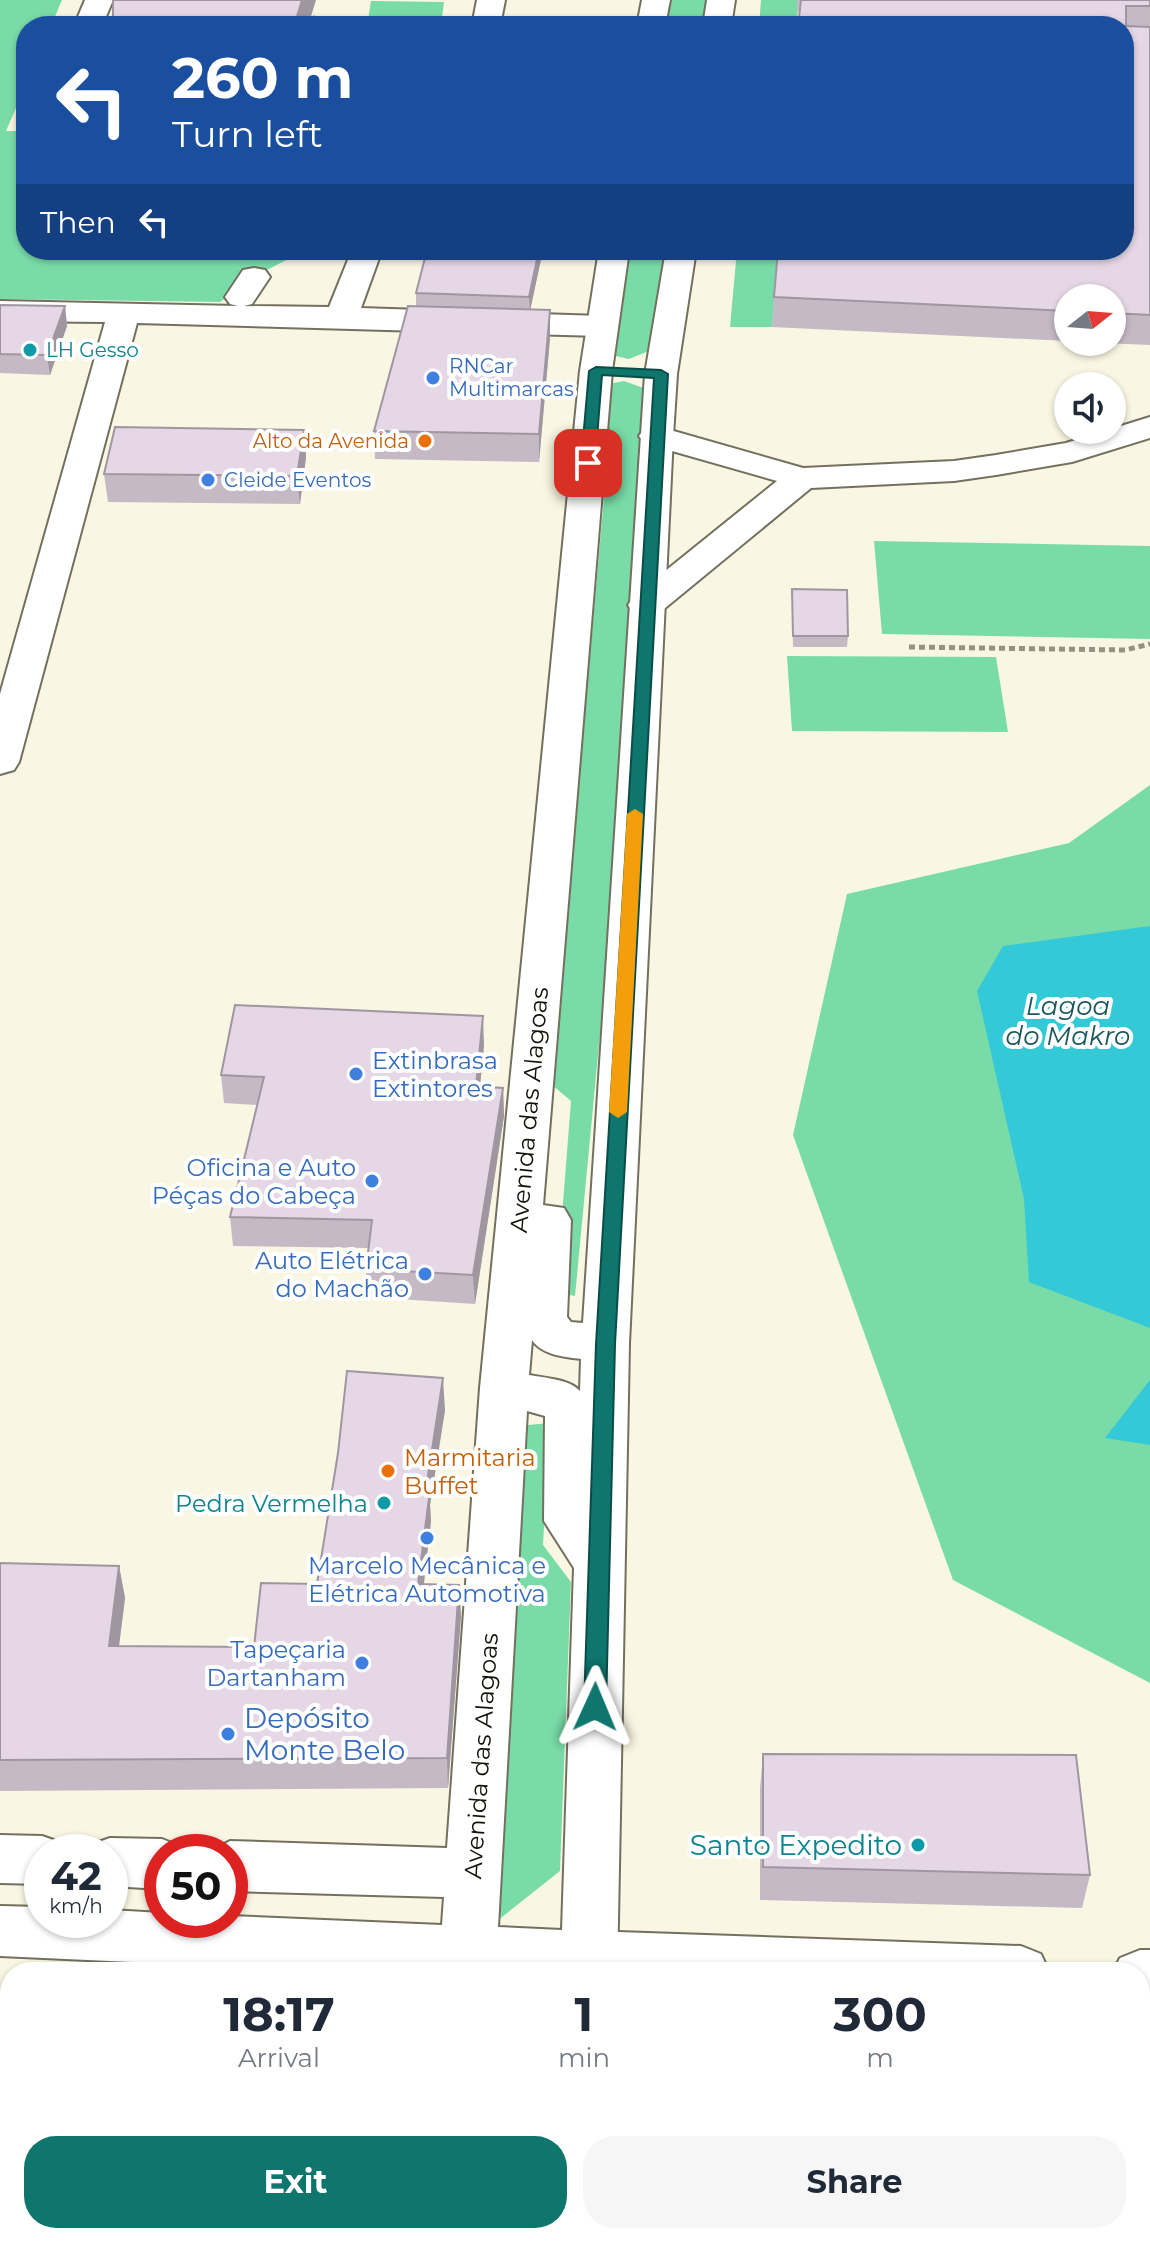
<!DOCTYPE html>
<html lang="en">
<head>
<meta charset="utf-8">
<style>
	:root { --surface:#fff; --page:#f6f6f7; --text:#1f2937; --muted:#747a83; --accent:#0f766e }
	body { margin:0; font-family:Montserrat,sans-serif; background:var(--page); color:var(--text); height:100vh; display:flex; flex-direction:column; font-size:30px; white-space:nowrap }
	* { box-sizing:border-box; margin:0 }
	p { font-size:26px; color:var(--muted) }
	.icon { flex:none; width:44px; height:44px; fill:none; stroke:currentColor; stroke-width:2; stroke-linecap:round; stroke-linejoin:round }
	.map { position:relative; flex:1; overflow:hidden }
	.side { position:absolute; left:0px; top:1962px; width:1150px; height:282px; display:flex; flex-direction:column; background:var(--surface); border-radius:32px 32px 0 0; box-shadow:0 2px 6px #0004 }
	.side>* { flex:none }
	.hud { position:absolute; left:16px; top:16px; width:1118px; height:244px; border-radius:32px; box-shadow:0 2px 6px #0004; background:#1a4fa0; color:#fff; overflow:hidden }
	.needle { width:52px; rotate:73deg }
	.buttons { position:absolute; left:1054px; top:284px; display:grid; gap:16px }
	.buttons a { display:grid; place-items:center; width:72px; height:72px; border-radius:50%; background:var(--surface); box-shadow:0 2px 6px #0004; font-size:40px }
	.speed { position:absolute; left:24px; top:1834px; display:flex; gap:16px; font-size:40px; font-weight:700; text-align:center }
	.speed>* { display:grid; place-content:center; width:104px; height:104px; border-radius:50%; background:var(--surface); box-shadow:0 2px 6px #0004; line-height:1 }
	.speed small { font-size:20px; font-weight:400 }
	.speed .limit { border:12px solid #d22; background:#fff; color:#111 }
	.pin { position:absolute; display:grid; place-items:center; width:68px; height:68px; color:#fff; margin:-34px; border-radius:16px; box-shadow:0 4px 12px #0006 }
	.me { position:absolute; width:88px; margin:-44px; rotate:1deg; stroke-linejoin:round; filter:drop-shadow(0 0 6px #0008) }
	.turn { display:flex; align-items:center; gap:28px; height:168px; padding:0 24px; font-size:36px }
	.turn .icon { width:104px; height:104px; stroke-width:2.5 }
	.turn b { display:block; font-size:56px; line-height:68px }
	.then { display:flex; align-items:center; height:76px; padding:0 24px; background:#0003; gap:16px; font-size:30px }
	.eta { display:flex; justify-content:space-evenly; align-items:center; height:136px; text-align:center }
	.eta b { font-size:48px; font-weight:700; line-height:56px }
	.action { display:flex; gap:16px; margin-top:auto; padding:16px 24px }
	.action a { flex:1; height:92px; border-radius:32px; background:var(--accent); color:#fff; font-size:32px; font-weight:700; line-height:92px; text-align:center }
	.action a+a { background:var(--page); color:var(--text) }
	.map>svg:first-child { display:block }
</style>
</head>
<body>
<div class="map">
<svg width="1150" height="2243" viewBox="0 0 1150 2243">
	<rect width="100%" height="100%" fill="#f9f6e3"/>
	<g fill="#79dca8">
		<path d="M0,0H62L51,26H26V85L6,131H26V250H306L255,276L220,302L0,299Z"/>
		<path d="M671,0H709L704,26H667Z"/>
		<path d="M761,0H798L797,26H759Z"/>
		<path d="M371,1L444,2L441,26H367Z"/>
		<path d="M628,250H666L649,351L629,359L606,354Z"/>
		<path d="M737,250H779L772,327H730Z"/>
		<path d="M624,381L649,390L602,1013L575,1296L556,1292L571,1101L551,1084L604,499L608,384Z"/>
		<path d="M874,541L1150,546V639L882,634Z"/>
		<path d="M787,656L996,657L1008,732L792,731Z"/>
		<path d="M1150,785V1683L953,1580L793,1135L847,894L1069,843Z"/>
		<path d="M550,1423L543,1545L571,1582L560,1871L497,1921L528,1425Z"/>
	</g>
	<g fill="#34c9d7">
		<path d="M1150,926V1328L1029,1282L1024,1199L977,991L1003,946Z"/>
		<path d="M1150,1380V1445L1105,1438Z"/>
	</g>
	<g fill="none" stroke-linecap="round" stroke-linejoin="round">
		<g stroke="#73705f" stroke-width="4">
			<g id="minor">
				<path d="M85,0H113L102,26H74Z"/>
				<path d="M477,0H505L500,26H472Z"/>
				<path d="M352,250H382L361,308L601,316L612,319L617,326L612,333L601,336L137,323L19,762L14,770L0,774V694L105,322L0,321V301L238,306L230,304L225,297L243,270L254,268L265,270L270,277L252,304L244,306L329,307Z"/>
				<path d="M1150,417V438L1072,462L996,475L954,481L811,488L659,613L646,616L633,613L628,605L633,597L777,481L644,443L639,436L644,429L656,426L803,468L954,461L996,455L1066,443Z"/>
				<path d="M589,1931L1021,1946L1041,1954L1049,1972H568L561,1957L569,1939Z"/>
				<path d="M1140,1950H1150V2002H1140V1972H1113L1120,1958Z"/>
			</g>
		</g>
		<g stroke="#73705f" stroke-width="4">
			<g id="major">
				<path d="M642,0H670L665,26H637Z"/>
				<path d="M707,0H735L731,26H703Z"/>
				<path d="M599,250H629L612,371L543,1205L564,1208L571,1220L567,1317L571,1322L583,1323L645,374L666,250H696L677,374L673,436L629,1344L617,1972H348L0,1956V1906L42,1907V1920H110V1910L162,1913V1920H230V1916L442,1925L444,1897L230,1891V1852H209L230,1841L447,1848L480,1388L580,371ZM532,1340C542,1355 564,1357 581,1359L580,1391C569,1379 545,1378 529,1375ZM527,1411L545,1416L544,1521L574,1568L562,1930L498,1927Z"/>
				<path d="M0,1835L42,1836L62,1843L66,1852H42V1884L0,1883Z"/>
				<path d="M110,1838L162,1839L182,1847L184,1852H162V1889L110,1886V1852H87L90,1845Z"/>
				<path d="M419,2234H479L478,2243H418Z"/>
				<rect x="557" y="2234" width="60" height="9"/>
			</g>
		</g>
		<path stroke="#949284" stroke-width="4" stroke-dasharray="4 3" stroke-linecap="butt" d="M306,15L339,26"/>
		<path stroke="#949284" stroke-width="5" stroke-dasharray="6 4" stroke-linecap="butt" d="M909,647L1125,650L1150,644"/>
		<use href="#minor" fill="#fff" fill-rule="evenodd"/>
		<use href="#major" fill="#fff" fill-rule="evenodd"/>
	</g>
	<g fill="#c5b9c5">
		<path d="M797,0H1150V345L1080,342H1112V298H1068V341L772,327L774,297L800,11H797Z"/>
		<path d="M427,250H543L530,310L550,338L539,462L375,459L374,431L416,307V293Z"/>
		<path d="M0,305L65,306L67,326L50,375L0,373Z"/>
		<path d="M304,430L306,457L300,504L108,502L104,474Z"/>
		<path d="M792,589L848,636L847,647H793Z"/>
		<path d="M484,1045L480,1087L503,1088L504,1116L475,1304L368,1297L366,1269L368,1248L233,1246L230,1217L257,1105L224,1103L221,1075Z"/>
		<path d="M445,1410L430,1505L431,1521L424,1584L459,1585L461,1616L448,1788L0,1791V1563L119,1566L125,1598L119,1646L254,1647L317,1584Z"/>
		<path d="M763,1754L1090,1875L1082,1908L760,1900V1788Z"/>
	</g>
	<g fill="#a096a0">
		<path d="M302,0H316L308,26H294Z"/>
		<path d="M539,250H543L530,311L529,297Z"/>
		<path d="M65,306L67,326L50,375L47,355Z"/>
		<path d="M550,310V338L539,462V434Z"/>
		<path d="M304,430L306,457L300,504L297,476Z"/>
		<path d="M483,1016L484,1045L477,1115L476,1086Z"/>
		<path d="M503,1088L504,1116L475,1304L473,1275Z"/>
		<path d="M443,1378L445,1410L430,1505L431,1521L420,1616L418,1584L426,1489Z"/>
		<path d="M119,1566L125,1598L115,1677L109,1646Z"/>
		<path d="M459,1585L461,1616L448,1788L447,1758Z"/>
		<path d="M271,2234H276L275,2243H270Z"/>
	</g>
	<g fill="#e5d7e5" stroke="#a096a0" stroke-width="2">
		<path d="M113,0H302L294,26H113Z"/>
		<path d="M801,0H1150V6H1126V26L1150,27V315L1112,313V298H1068V311L774,297L778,250H1124V26H798Z"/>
		<path d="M427,250H539L529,297L416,293Z"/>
		<path d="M0,305L65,306L47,355L0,354Z"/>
		<path d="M408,306L550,310L539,434L374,431Z"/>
		<path d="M115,427L304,430L297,476L104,474Z"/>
		<path d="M792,589L847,590L848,636H793Z"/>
		<path d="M235,1005L483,1016L476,1086L503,1088L473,1275L366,1269L372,1220L230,1217L264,1077L221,1075Z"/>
		<path d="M347,1371L443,1378L426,1489L430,1490L418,1584L459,1585L447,1758L0,1760V1563L119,1566L109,1646L254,1647L261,1583L317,1584L338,1453Z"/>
		<path d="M763,1754L1076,1755L1090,1875L763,1867Z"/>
		<path d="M229,1965L319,1969L318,1972H228Z"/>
		<path d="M189,2234H271L270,2243H188Z"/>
		<rect x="656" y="2234" width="81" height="9"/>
	</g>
	<path fill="#0f766e" stroke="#0a4d48" stroke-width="2" d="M596,367L661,370L668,374L615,1344L606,1707L603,1713L595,1716L587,1713L584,1707L596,1344L654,378L602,375L595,463L588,467L581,463L589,371Z"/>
	<path fill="#f59e0b" d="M635,809L643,814L627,1112L618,1118L609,1112L627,814Z"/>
	<g fill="#0f9aa8" stroke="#fff" stroke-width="3">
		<circle cx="30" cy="350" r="8"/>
		<circle cx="384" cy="1503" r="8"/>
		<circle cx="918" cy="1845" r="8"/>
	</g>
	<g fill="#3f7fe0" stroke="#fff" stroke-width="3">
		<circle cx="433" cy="378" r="8"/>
		<circle cx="208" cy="480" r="8"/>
		<circle cx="356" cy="1074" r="8"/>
		<circle cx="372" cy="1181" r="8"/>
		<circle cx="425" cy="1274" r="8"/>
		<circle cx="427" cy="1538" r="8"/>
		<circle cx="362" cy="1663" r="8"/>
		<circle cx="228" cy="1734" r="8"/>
	</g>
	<g fill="#e8710a" stroke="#fff" stroke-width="3">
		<circle cx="425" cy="441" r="8"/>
		<circle cx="388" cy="1471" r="8"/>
	</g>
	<g text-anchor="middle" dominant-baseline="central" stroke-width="8" stroke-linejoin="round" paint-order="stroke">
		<g font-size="20" fill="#0d838f" stroke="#fff" text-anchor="start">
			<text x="46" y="350">LH Gesso</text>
		</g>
		<g font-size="20" fill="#366cbe" stroke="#fff" text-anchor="start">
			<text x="449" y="366">RNCar<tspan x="449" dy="23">Multimarcas</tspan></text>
			<text x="224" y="480">Cleide Eventos</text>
		</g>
		<g font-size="20" fill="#c56008" stroke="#fff" text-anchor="end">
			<text x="409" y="441">Alto da Avenida</text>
		</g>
		<g font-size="24" fill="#366cbe" stroke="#fff" text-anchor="end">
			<text x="372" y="1060" text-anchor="start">Extinbrasa<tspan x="372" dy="28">Extintores</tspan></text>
			<text x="356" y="1167">Oficina e Auto<tspan x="356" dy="28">Péças do Cabeça</tspan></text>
			<text x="409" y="1260">Auto Elétrica<tspan x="409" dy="28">do Machão</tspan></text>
			<text x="427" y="1565" text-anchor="middle">Marcelo Mecânica e<tspan x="427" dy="28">Elétrica Automotiva</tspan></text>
			<text x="346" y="1649">Tapeçaria<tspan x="346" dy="28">Dartanham</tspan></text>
		</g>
		<g font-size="24" fill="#12110a" stroke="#fff">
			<text transform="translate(529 1110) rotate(-85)">Avenida das Alagoas</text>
			<text transform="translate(481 1756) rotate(-86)">Avenida das Alagoas</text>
		</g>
		<g font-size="24" fill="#c56008" stroke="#fff" text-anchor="start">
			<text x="404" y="1457">Marmitaria<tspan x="404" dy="28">Buffet</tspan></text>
		</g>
		<g font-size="24" fill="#0d838f" stroke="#fff" text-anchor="end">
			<text x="368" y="1503">Pedra Vermelha</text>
		</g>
		<g font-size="26" font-style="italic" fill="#1c575c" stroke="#fff">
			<text x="1068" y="1006">Lagoa<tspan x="1068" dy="30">do Makro</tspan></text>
		</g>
		<g font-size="28" fill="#366cbe" stroke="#fff" text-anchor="start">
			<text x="244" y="1718">Depósito<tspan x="244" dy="32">Monte Belo</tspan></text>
		</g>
		<g font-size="28" fill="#0d838f" stroke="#fff" text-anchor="end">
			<text x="902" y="1845">Santo Expedito</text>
		</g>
	</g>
</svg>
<div class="buttons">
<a><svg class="needle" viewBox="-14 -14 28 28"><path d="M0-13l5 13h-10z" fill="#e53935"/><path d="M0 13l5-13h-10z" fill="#747a83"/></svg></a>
<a><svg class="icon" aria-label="sound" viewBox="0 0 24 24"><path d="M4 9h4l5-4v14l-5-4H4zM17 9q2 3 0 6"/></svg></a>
</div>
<div class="speed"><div>42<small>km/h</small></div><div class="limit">50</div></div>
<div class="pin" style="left:588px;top:463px;background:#d93025"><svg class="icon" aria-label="arrive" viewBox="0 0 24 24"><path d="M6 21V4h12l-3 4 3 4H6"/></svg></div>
<svg class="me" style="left:595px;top:1707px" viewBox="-20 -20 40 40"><path d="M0-17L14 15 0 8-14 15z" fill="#0f766e" stroke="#fff" stroke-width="4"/></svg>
<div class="hud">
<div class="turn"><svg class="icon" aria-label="left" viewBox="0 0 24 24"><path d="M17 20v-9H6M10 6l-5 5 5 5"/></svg><div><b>260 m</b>Turn left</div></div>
<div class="then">Then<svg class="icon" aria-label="left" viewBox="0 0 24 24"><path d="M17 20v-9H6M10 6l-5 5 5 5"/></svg></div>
</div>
<section class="side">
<div class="eta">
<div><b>18:17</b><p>Arrival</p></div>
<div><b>1</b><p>min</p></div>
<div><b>300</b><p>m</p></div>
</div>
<div class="action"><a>Exit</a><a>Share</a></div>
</section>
</div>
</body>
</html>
